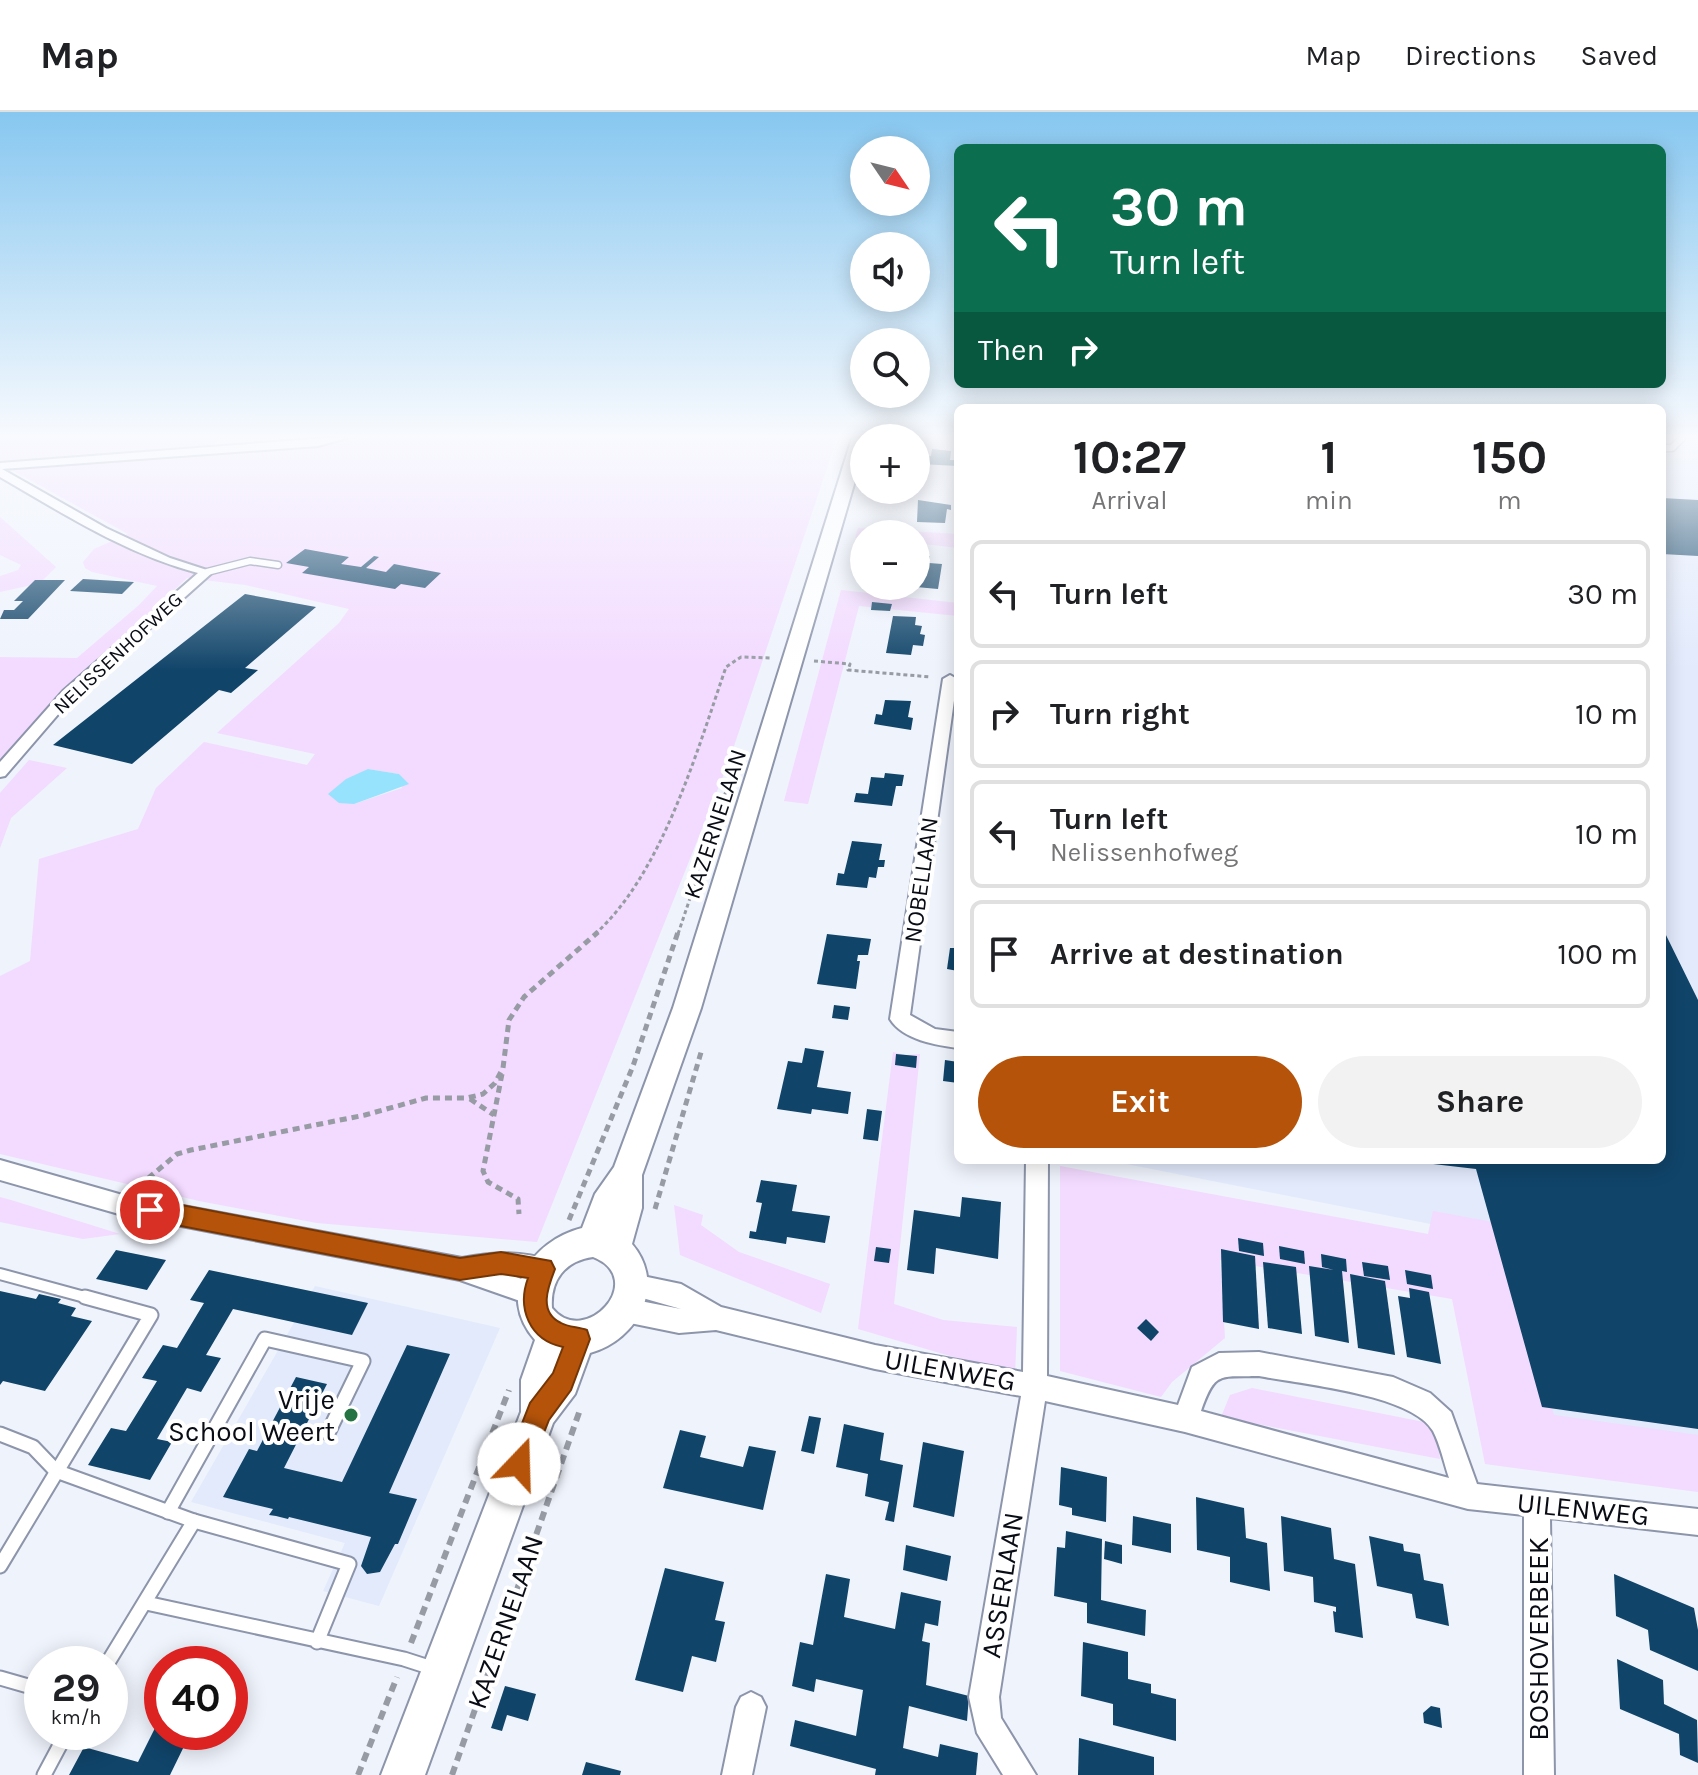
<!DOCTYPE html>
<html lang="en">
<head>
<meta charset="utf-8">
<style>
	:root { --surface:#fff; --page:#f2f2f2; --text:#202124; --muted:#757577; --line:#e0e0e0; --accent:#b45309 }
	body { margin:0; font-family:Karla,sans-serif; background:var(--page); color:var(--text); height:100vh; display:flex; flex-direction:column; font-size:30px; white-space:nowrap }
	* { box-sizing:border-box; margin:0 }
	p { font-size:26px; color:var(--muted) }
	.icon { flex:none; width:44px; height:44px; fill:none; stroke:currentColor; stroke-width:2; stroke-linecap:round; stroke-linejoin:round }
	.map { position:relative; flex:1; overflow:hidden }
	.drawer { position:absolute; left:954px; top:292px; width:712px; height:760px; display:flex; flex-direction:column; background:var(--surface); border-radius:12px; box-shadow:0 4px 20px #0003 }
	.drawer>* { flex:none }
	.hud { position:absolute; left:954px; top:32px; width:712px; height:244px; border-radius:12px; box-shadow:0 4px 20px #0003; background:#0b6e4f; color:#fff; overflow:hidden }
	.needle { width:52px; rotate:125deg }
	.controls { position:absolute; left:850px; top:24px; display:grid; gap:16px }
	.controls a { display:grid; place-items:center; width:80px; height:80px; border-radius:50%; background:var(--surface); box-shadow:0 4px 20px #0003; font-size:40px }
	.speed { position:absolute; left:24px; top:1534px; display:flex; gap:16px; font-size:40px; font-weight:700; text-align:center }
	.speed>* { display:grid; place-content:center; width:104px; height:104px; border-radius:50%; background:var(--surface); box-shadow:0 4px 20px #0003; line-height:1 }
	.speed small { font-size:20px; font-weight:400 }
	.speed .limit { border:12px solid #d22; background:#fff; color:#111 }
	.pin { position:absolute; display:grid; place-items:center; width:68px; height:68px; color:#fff; margin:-34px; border:4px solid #fff; border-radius:50%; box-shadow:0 2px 8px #0007 }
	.me { position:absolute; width:88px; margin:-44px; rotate:21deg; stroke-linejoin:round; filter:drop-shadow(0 0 6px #0008) }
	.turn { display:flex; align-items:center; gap:28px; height:168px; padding:0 24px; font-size:36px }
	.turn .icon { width:104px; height:104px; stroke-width:2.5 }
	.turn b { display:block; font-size:56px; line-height:68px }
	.then { display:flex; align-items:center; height:76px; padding:0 24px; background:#0003; gap:16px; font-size:30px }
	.eta { display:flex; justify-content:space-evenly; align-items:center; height:136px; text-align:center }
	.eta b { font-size:48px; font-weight:700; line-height:56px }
	.primary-button { display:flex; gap:16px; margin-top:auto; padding:16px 24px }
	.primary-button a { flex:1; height:92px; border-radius:48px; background:var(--accent); color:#fff; font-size:32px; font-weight:700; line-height:92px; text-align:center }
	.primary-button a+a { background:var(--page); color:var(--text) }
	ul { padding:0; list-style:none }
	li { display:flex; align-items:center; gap:24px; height:108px; margin:0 16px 12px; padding:0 8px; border:4px solid var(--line); border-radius:12px }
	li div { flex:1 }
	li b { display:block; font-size:30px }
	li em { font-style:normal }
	header { display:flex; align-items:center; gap:48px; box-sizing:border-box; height:112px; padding:0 40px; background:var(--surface); border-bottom:2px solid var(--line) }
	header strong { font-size:38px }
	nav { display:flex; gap:44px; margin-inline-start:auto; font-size:28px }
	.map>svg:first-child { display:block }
</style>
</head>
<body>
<header>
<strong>Map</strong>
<nav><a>Map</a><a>Directions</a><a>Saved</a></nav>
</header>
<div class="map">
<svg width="1698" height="1663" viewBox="0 0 1698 1663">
	<rect width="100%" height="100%" fill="#eff3fc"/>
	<g fill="#e2eafc">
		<path d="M1662,326H1698V1353L1526,1328L1471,1120L1106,1048H1662Z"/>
		<path d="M315,1174L500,1216L379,1494L323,1479L345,1431L191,1390Z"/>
	</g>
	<g fill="#f3daff" fill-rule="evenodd">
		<path d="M0,326H221L210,336L0,350Z"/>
		<path d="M366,326H837L729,649L537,1130L317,1111L199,1089L0,1042V864L30,849L39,747L138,717L156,676L204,630L307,653L315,642L217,621L339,511L349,497L245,473L187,466L110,539L0,659V545L77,546L139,493L157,474L92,460L85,456L83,450L94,437L128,422L10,357L303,337ZM368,657L399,662L402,676L354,692Z"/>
		<path d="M0,405L56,455L43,468L32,473L0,480V464L18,458L21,453L0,443Z"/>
		<path d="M858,416L958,422V436L916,431V422H864V427L855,426Z"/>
		<path d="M841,478L958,491V504L859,494L808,692L784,689Z"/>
		<path d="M29,648L67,656L11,706L0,736V681Z"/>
		<path d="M893,940L905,943L920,942L894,1192L943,1208L1017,1215L1015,1263L858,1217Z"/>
		<path d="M1060,1054L1428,1122L1433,1099L1493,1110L1554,1303L1698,1323V1380L1485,1352L1452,1187L1220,1148L1225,1226L1172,1270L1161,1285L1060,1259Z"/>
		<path d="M0,1085L11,1088L120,1122L83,1127L0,1110Z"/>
		<path d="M674,1093L703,1103L701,1113L739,1140L830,1172L821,1201L680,1143Z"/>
		<path d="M1252,1276L1434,1312L1440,1347L1221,1305L1230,1283Z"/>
	</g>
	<path fill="#97e3fd" d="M368,657L399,662L409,672L354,692L339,691L328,682L346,667Z"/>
	<g fill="#104469">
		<path d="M932,337L951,339L950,348H958V354L920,352L922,344H931Z"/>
		<path d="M1662,386L1698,388V444L1662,442Z"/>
		<path d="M918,388L951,393V398L947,397L945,411L917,410Z"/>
		<path d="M305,437L349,445L341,452L361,455L374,444L379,445L366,456L386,460L394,452L441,461L425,476L401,472L395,477L302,461L309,455L286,451Z"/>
		<path d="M920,443L930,444L929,451L942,452L938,477L916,475Z"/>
		<path d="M83,467L134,470L122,482L70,479Z"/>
		<path d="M35,468H65L28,507H0L4,498H14L23,489H14Z"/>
		<path d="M245,482L316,495L245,556L258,558L231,581L219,578L132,652L53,633Z"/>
		<path d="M872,490L892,492L890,499L871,498Z"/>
		<path d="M893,504L916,505L915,513L922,514L920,522L925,523L923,534L913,533L911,543L886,541Z"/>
		<path d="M885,588L911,589L908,605L913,606L911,618L874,612L876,602L882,603Z"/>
		<path d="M885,661L904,663L902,674H896L892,694L854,690L856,681L868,682L871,665L884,666Z"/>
		<path d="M852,729L882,732L879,748H885L884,755H878L876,766L869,765L867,776L836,773L838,761L844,762Z"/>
		<path d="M1662,815L1698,888V1317L1542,1295L1476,1057L1416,1050L1662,1048Z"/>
		<path d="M827,822L871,827L868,843H858L857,849H860L856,877L817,872Z"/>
		<path d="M950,836H958V859L947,857Z"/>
		<path d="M834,893L850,895L848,908L832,906Z"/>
		<path d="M805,936L824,939L817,975L851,980L848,1002L812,997L811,1002L777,997L788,949L802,951Z"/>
		<path d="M896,942L917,944L916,956L895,953Z"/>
		<path d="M945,948L958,950V971L943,969Z"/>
		<path d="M867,997L882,999L878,1029L863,1027Z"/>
		<path d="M761,1068L797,1073L792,1099L830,1104L825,1131L787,1125L786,1132L749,1126L750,1119L756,1120L762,1091L756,1090Z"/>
		<path d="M962,1085L1001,1090L998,1147L936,1136L934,1162L907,1158L914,1098L960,1105Z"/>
		<path d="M1238,1126L1263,1131L1264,1144L1239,1139Z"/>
		<path d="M1279,1134L1304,1139L1305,1152L1280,1147Z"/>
		<path d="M876,1135L891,1137L889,1151L874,1149Z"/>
		<path d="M1221,1137L1255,1144L1259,1217L1223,1210Z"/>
		<path d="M116,1138L166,1148L147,1178L96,1167Z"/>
		<path d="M1321,1142L1346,1147L1347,1160L1342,1159L1349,1231L1315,1224L1309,1154L1334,1158L1322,1155Z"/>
		<path d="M1263,1150L1296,1155L1302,1222L1268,1216Z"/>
		<path d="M1362,1150L1388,1154L1390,1168L1364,1164Z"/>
		<path d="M209,1158L368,1191L352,1223L233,1197L206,1243L221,1246L201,1280L187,1276L157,1327L172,1330L150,1368L88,1353L111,1316L126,1319L157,1269L142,1266L163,1233L177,1236L204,1191L190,1188Z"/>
		<path d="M1405,1158L1431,1163L1433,1177L1407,1172Z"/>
		<path d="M1350,1162L1385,1169L1395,1243L1358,1236Z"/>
		<path d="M1409,1176L1429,1180L1441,1252L1407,1245L1398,1184L1410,1186Z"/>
		<path d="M0,1179L36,1187L39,1182L61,1187L58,1191L76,1196L71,1204L92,1209L45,1279L3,1269L0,1273Z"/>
		<path d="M1146,1207L1159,1220L1151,1229L1137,1216Z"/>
		<path d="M407,1233L450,1242L389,1381L417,1387L398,1432H395L380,1460L367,1462L361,1454L371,1425L289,1405L288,1407L276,1404L269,1403L273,1397L223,1385L249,1337L257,1339L296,1265L327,1272L284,1356L342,1370Z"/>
		<path d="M809,1304L821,1306L814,1342L801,1339Z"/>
		<path d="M844,1312L884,1321L880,1348L903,1353L894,1410L885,1408L889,1390L865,1384L868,1362L836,1355Z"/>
		<path d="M680,1318L706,1324L700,1345L743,1355L749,1334L776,1339L763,1398L663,1376Z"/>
		<path d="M923,1330L964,1339L954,1405L913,1395Z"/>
		<path d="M1061,1355L1107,1365L1106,1410L1072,1403V1396L1059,1393Z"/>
		<path d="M1196,1385L1244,1396L1246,1426L1267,1431L1270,1479L1230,1470V1445L1197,1438Z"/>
		<path d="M1133,1404L1171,1412V1441L1132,1433Z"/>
		<path d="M1281,1404L1331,1416L1334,1447L1355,1452L1363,1526L1335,1520L1333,1499L1336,1500V1495L1314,1490L1313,1465L1284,1459Z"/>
		<path d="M1066,1419L1102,1427L1101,1488L1146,1498L1145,1524L1087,1511V1491L1054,1484L1057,1435L1065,1436Z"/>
		<path d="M1369,1424L1403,1432L1404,1439L1420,1442L1424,1468L1443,1472L1449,1514L1416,1506L1412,1482L1377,1474Z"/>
		<path d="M1105,1429L1122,1433V1452L1104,1447Z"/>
		<path d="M906,1433L951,1444L947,1469L903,1458Z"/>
		<path d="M665,1456L724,1470L715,1508L725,1510L716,1550L692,1544L683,1580L635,1568Z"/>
		<path d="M826,1462L850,1467L844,1505L895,1517L901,1480L941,1489L938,1514L925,1511L922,1529L930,1531L926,1573L969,1584L967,1609L909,1594L903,1636L938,1645L940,1632L978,1641L976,1663H875L876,1657L790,1634L795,1608L856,1624L863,1578L816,1567L814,1580L792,1574L800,1530L813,1533Z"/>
		<path d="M1614,1462L1694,1496L1698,1518V1559L1650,1538L1648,1518L1616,1504Z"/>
		<path d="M1083,1530L1128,1540V1567L1151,1572V1581L1176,1587V1629L1113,1613V1592L1081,1584Z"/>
		<path d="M1617,1547L1663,1568L1664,1592L1697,1608L1698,1651L1680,1643L1679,1622L1620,1597Z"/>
		<path d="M505,1574L536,1582L528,1609L507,1603L502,1619L491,1616Z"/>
		<path d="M1431,1594L1440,1596L1442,1616L1424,1611L1423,1601Z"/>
		<path d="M162,1602V1620H191L170,1663H69L84,1635L138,1650Z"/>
		<path d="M1079,1626L1154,1645V1663H1078Z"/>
		<path d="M586,1650L621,1659L620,1663H582Z"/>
	</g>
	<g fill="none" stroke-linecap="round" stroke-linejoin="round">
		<g stroke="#8d95ab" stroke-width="9">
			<g id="lane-far2">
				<path d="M1662,336H1672L1682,326"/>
				<path d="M207,460L250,449L278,453"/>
			</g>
		</g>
		<g stroke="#8d95ab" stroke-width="14">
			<path id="lane-far1" d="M0,1162L92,1187"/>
		</g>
		<g stroke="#8d95ab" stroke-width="17">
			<g id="lane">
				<path d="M0,1322L33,1335L56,1359L194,1409L349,1452L317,1530"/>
				<path d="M168,1400L265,1227L363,1249L328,1321"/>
				<path d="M0,1454L151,1203L85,1185"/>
				<path d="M146,1491L404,1547L435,1557"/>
				<path d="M107,1552L194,1409"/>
				<path d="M0,1566L42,1578"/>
				<path d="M44,1663L67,1620"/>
			</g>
		</g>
		<g stroke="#8d95ab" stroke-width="4">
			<g id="street">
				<path d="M327,326H347L318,334L2,357L106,416L170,446L213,460L73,585L5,664L0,665V650L63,579L198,461C126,442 64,402 0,365V351Z"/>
				<path d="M950,563L957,567L910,903L935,917L958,920V936C936,933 903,928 890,907L943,567Z"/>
				<path d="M0,1048L119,1082L462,1146C491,1140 523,1138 551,1149L554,1157L551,1165L543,1168L511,1163L542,1175L546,1183L542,1191L534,1194L460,1168L119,1102L0,1068Z"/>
				<path d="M1026,1048H1048L1047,1264L1178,1293L1192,1255L1219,1241L1259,1240L1393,1265L1430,1281L1451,1300L1477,1372L1698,1397V1423L1550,1406L1554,1663H1524V1403L1468,1397L1185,1320L1045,1289L999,1585L1001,1606L1036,1663H1003L977,1621L969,1585L1021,1284L875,1257L716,1218L679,1221L625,1210L617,1206L613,1198L617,1190L625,1186L681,1197L625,1181L621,1173L625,1165L633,1162L681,1172L721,1195L875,1233L1023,1260ZM1259,1264C1300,1272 1412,1282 1433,1319C1440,1332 1444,1351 1449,1366L1201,1299C1215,1259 1219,1265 1259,1264Z"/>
				<path d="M751,1580L761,1585L766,1595L752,1663H722L736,1595L741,1585Z"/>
			</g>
		</g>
		<g stroke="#8d95ab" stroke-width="4">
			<path id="secondary" d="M852,326H868H864V338L701,896L642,1063V1096L632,1132C667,1173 638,1228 590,1241L575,1282L553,1311L425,1663H381L521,1300V1268L535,1228C495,1182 531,1129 582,1116L595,1082L614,1055L673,896ZM593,1145C649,1167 585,1237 552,1196C550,1168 565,1149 593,1145Z"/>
		</g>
		<g stroke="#979ba4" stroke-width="3" stroke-dasharray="4 3" stroke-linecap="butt">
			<path d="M814,549L850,552L848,558L931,565"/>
			<path d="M595,822C662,762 697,639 726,555L741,545L770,546"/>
			<path d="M678,822L729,670"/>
		</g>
		<g stroke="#979ba4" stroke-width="5" stroke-dasharray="7 5" stroke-linecap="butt">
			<path d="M502,962L483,1059L488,1070L518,1087L519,1102"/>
			<path d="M470,987L494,1003"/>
			<path d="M139,1074L177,1042L191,1038L365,1003L426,986H467L483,982L495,971L503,956L509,908L524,885L598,820"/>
			<path d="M655,1097L702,937"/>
			<path d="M569,1108L633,954L678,820"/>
		</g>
		<g stroke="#979ba4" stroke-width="6" stroke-dasharray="9 6" stroke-linecap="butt">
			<path d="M411,1531L509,1278"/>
			<path d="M358,1663L397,1565"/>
			<path d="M452,1663L581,1295"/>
		</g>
		<use href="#lane-far2" stroke="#fff" stroke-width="6"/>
		<use href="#lane-far1" stroke="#fff" stroke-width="10"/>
		<use href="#lane" stroke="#fff" stroke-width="13"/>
		<use href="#street" fill="#fff" fill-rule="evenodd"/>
		<use href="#secondary" fill="#fff" fill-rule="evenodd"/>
	</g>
	<linearGradient id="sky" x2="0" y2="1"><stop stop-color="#87c7f0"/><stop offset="0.58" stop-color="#f8fafe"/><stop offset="1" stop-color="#f8fafe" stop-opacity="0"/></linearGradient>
	<rect width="1698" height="559" fill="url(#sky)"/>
	<path fill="#b45309" stroke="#753606" stroke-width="2" d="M150,1087L460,1146L501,1140L551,1149L555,1157C548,1175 538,1200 561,1211C568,1215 578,1215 587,1218L590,1227L571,1278L549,1308L528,1361L519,1365L510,1361L506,1352L530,1291L553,1261L563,1235C529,1228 517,1196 528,1166L501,1162L460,1168L150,1108L143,1105L139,1098L143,1090Z"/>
	<circle fill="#257242" stroke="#fff" stroke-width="3" cx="351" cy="1303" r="8"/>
	<g text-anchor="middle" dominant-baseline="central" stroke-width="8" stroke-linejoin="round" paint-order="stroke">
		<g font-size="20" fill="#090c14" stroke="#fff">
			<text transform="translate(118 541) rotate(-43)">NELISSENHOFWEG</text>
		</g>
		<g font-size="24" fill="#090c14" stroke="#fff">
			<text transform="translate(715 712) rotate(-72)">KAZERNELAAN</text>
			<text transform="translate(921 768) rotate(-82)">NOBELLAAN</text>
		</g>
		<g font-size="28" fill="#090c14" stroke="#fff">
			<text transform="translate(950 1258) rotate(10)">UILENWEG</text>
			<text transform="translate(1583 1397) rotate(6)">UILENWEG</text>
			<text transform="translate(1002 1473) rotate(-81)">ASSERLAAN</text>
			<text transform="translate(505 1510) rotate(-71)">KAZERNELAAN</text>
			<text transform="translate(1538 1527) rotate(-90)">BOSHOVERBEEK</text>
		</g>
		<g font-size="28" fill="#090c14" stroke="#fff" text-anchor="end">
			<text x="335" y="1287">Vrije<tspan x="335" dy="32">School Weert</tspan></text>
		</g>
	</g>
</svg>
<div class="controls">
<a><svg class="needle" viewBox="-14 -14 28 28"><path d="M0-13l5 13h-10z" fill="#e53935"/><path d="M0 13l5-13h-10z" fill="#757577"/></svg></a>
<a><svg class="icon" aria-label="sound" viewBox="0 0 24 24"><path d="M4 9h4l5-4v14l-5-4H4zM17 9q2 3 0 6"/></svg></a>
<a><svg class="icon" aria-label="search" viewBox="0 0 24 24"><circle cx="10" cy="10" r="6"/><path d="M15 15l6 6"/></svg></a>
<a>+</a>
<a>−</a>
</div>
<div class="speed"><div>29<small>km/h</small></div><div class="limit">40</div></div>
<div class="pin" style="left:150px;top:1098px;background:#d93025"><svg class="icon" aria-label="arrive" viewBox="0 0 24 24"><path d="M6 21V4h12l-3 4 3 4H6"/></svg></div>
<svg class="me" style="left:519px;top:1352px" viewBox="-20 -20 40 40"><circle r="19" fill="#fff"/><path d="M0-13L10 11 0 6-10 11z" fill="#b45309"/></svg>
<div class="hud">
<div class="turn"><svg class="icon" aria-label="left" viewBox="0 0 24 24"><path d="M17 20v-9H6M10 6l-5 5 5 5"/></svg><div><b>30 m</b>Turn left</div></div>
<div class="then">Then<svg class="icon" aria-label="right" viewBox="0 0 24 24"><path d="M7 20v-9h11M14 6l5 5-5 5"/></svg></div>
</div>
<section class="drawer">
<div class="eta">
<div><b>10:27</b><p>Arrival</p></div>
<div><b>1</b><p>min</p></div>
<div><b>150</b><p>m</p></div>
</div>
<ul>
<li><svg class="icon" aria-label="left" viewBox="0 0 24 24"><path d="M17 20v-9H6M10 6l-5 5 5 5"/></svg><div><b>Turn left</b></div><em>30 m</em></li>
<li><svg class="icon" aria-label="right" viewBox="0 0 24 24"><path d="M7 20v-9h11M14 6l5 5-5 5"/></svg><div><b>Turn right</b></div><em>10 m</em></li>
<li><svg class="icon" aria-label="left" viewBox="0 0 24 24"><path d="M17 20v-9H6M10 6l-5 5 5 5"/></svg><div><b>Turn left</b><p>Nelissenhofweg</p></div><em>10 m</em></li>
<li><svg class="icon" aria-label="arrive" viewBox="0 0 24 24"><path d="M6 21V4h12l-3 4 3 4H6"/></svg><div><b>Arrive at destination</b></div><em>100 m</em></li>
</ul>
<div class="primary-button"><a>Exit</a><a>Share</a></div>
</section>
</div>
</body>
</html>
